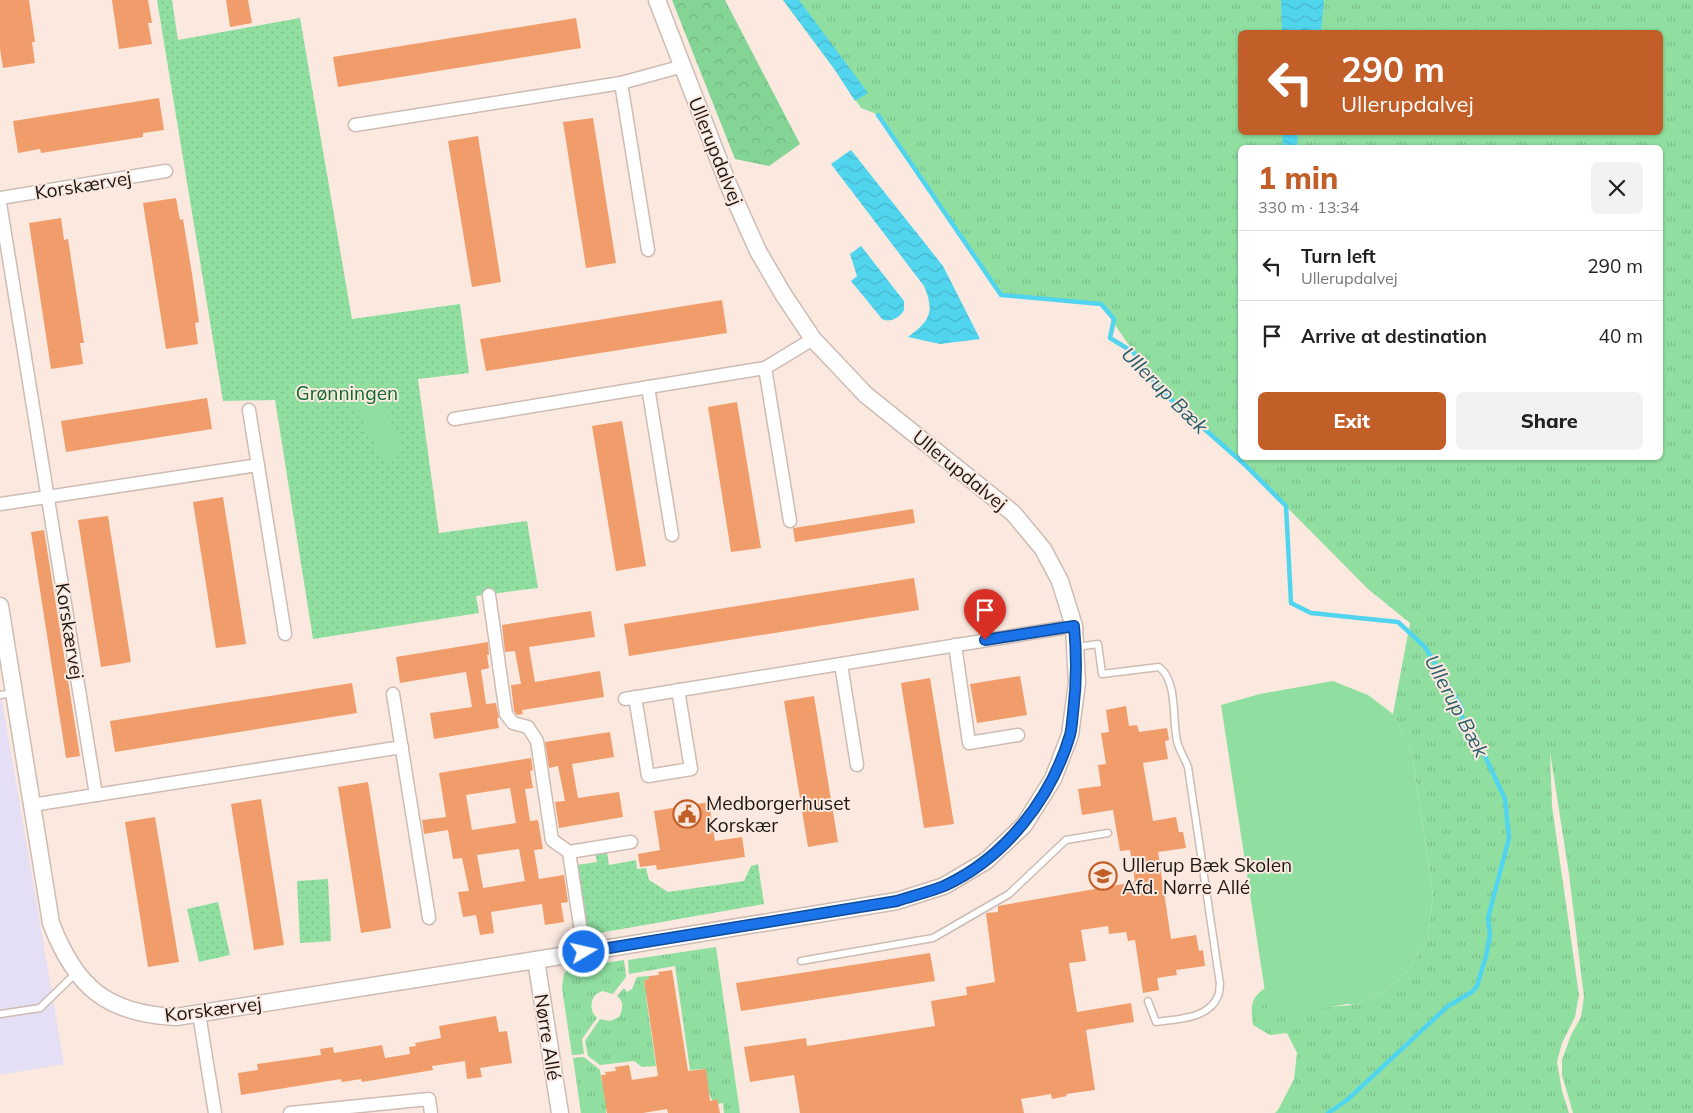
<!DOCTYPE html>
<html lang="en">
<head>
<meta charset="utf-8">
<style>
	:root { --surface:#fff; --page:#f2f2f2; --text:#222; --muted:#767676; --line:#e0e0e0; --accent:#c25e28 }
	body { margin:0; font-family:Mulish,sans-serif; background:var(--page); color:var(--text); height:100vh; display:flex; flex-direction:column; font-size:19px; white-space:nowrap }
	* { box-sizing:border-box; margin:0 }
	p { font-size:16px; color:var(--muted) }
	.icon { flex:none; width:28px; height:28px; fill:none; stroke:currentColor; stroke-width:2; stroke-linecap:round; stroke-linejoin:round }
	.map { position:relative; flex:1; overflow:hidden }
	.panel { position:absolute; left:1238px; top:145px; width:425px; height:315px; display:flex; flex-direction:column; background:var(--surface); border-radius:8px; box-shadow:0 1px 4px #0004 }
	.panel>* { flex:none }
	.guide { position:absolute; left:1238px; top:30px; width:425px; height:105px; border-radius:8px; box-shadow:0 1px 4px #0004; background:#c25e28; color:#fff; overflow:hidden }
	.pin { position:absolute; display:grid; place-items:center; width:42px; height:42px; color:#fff; margin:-51px -21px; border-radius:50% 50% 50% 0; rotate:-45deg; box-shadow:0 0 5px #0007 }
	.pin .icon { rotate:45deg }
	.me { position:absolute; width:55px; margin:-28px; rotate:81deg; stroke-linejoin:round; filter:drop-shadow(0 0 4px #0008) }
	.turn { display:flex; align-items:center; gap:18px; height:105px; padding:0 20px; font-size:22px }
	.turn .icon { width:65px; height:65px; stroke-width:2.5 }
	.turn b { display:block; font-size:35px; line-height:42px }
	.round { display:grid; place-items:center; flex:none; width:52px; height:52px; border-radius:8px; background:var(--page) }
	.summary { display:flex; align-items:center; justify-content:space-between; height:85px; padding:0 20px }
	h1 { font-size:30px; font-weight:800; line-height:38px; color:var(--accent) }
	.primary-button { display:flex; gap:10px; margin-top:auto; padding:10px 20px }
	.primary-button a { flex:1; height:58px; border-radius:8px; background:var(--accent); color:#fff; font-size:20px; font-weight:800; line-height:58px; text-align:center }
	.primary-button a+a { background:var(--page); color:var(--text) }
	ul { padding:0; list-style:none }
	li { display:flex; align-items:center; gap:15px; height:70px; padding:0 20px; border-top:1px solid var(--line) }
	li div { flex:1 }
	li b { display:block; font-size:19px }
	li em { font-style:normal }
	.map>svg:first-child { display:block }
</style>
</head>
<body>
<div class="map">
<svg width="1693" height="1113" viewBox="0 0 1693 1113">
	<defs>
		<pattern id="grass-tufts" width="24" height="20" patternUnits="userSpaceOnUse" patternTransform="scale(1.25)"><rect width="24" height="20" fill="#90dfa1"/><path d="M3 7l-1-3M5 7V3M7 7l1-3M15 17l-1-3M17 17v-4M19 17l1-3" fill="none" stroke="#7cbf8a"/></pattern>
		<pattern id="forest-crowns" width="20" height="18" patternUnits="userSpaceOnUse" patternTransform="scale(1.25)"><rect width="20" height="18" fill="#84d496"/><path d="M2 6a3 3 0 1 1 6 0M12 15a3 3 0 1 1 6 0" fill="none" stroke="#72b580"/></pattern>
		<pattern id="park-dots" width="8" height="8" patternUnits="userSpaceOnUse" patternTransform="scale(1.25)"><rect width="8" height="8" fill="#90dfa1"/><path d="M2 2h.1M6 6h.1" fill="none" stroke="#7cbf8a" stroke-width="1.8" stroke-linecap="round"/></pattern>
		<pattern id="water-waves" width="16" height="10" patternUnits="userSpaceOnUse" patternTransform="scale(1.25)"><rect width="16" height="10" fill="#51d5ef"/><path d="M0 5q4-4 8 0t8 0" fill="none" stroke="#46b6cc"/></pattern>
	</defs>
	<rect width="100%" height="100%" fill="#fbe9df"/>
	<path fill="#e5dff5" d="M0,688L64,1064L0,1075Z"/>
	<g fill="url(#grass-tufts)" fill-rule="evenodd">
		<path d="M783,0H1693V1113H1573L1562,1075V1060L1571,1035L1581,1017L1584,997L1569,874L1550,752L1552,806L1579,995L1575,1017L1562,1043L1557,1062L1562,1091L1569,1113H1275L1278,1110L1294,1079L1297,1053L1287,1033L1270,1035L1253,1025C1251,1008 1249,999 1265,988L1268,1011L1355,1005L1387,989L1407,972L1428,939L1433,896L1412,754L1393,714L1410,623L1368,589L1244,464L1158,388L1101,304L1001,295L879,115L861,108L835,70ZM1240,32H1660V132H1240ZM1240,148H1660V458H1240Z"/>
		<path d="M716,947L740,1113H724L723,1103L718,1104L717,1100H712L709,1094L705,1069L690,1070L675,966L629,974L628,960Z"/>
		<path d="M624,960L626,977L613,994L602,991L595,995C590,1003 590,1011 597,1018L582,1039L584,1054L572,1055L562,988L564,973L573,968Z"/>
		<path d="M649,976V979L644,980L645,988L650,987L651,996L646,997L656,1066L642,1067L634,1061L600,1065L588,1056L585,1041L600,1019L610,1021L619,1017C623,1009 624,1001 617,996L624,988L627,992L632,989L637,977Z"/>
		<path d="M584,1057L600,1070L602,1083H607L608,1091L604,1092L605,1100L611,1109H606V1113H581L573,1058Z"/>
	</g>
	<path fill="url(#forest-crowns)" d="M672,0H725L800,144L769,166L735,159Z"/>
	<g fill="url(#park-dots)">
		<path d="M157,0H172L178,40L300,18L352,319L460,304L469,373L418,379L439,533L527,521L538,588L476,596L479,613L313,639L275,400L223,401Z"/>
		<path d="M607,853L609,865L636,860L637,869L646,868L649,880L668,892L744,881L751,866L758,864L764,904L588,935L576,865L597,862L595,854Z"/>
		<path d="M328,879L331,941L300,943L297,881Z"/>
		<path d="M218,902L230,955L199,962L187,909Z"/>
	</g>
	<g fill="#90dfa1">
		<path d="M369,382L405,449L384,461L348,394Z"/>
		<path d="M1333,681L1368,695L1393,714L1412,754L1433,896L1428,939L1407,972L1387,989L1355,1005L1347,1004L1285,1015L1268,1011L1221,705L1260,694Z"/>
	</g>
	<g fill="url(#water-waves)">
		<path d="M783,0H799L868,93L855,101L835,70Z"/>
		<path d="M1281,0H1324L1321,30L1319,32H1282Z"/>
		<path d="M1282,133H1298L1297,147H1286L1283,145Z"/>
		<path d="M851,150L943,266L980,339L940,344L908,337C930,321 935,312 924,286L831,164Z"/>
		<path d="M861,246L904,301C904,302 904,308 904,310C900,318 889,323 882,319L851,281L857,276L850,254Z"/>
	</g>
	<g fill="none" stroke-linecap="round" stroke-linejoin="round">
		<path stroke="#51d5ef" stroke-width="4.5" d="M878,115L1001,295L1101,304L1114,319L1110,338L1133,352L1158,388L1244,464L1286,506L1291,603L1311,613L1398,622L1425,647L1462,708L1461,714L1468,734L1485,756L1505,799L1509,838L1488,918L1490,935L1486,956L1477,986L1472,992L1448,1006L1347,1100L1328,1113"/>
	</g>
	<g fill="#f09d6b" fill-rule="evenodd">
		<path d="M0,0H29L35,42H32L35,63L3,68L0,49Z"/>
		<path d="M112,0H148L152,23H148L152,44L119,49Z"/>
		<path d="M226,0H248L252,23L230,27Z"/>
		<path d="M576,18L581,48L338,87L333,57Z"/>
		<path d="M159,98L164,130L143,133V137L41,153L40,149L18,153L13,121Z"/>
		<path d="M593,118L616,263L586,268L563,122Z"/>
		<path d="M478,136L501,282L472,287L448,141Z"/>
		<path d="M176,198L180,220L183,219L192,274L199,322L195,323L198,344L166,349L143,203Z"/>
		<path d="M61,218L64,240L68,239L84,343H80L83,364L51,369L29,223Z"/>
		<path d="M722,300L727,333L486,371L480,339Z"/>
		<path d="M207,398L212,429L66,452L61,421Z"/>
		<path d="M737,402L761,548L731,552L708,407Z"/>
		<path d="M622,421L646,566L616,571L592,426Z"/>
		<path d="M223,497L246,644L216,648L193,502Z"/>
		<path d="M913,509L915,523L795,542L793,528H794Z"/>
		<path d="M108,516L131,662L101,667L78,520Z"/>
		<path d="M44,530L80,756L66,758L31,532Z"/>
		<path d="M914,578L919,610L629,656L624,624Z"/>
		<path d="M591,611L595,637L529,647L535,682L600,671L604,697L522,710L523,714L517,715L514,711L511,685L521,684L515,651L505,652L502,625Z"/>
		<path d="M488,642L489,655H487L489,668L481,670L486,704L496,703L499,718H497L499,728L434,739L430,713L472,707L466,672L400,683L396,657Z"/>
		<path d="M1020,676L1027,715L977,723L970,684Z"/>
		<path d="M930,678L954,824L924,828L901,683Z"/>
		<path d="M352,683L357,713L115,752L110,721Z"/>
		<path d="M814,696L838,842L808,847L784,701Z"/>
		<path d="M1126,706L1129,726L1137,725L1139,732L1167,728L1169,740L1165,741L1168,759L1143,763L1153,821L1176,817L1179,832H1183L1186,848L1158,852L1171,939L1196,935L1199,951L1203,950L1205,966L1176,970L1177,975L1157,978L1159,990L1143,993L1135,940L1128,941L1126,932L1109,934L1108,926L1081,930L1086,961L1069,963L1077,1012L1131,1003L1134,1022L1086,1030L1095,1090L1066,1094L1067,1096L1052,1099L1051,1094L1021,1099L1024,1113H800L794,1075L750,1082L744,1047L806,1038L807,1046L935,1026L931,1001L967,995L966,987L995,982L986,913L998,912V906L1135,882L1130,850L1120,851L1113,810L1082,815L1078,789L1101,786L1098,765L1106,764L1101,733L1109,732L1106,710Z"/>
		<path d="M610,732L614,757L572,764L578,798L619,792L623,817L559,828L555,802L565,801L558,766L549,768L545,742Z"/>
		<path d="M531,758L533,770L530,771L533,788L525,789L530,821L538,820L543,849L534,850L539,879L564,875L568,902L561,903L564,922L545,925L542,904L491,912L494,933L480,935L476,915L463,917L458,892L469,891L462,858L453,859L448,830L424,834L422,820L446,817L439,773ZM510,788L516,823L472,830L466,795ZM519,849L525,881L483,888L477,855Z"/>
		<path d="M368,782L391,928L361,933L338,787Z"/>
		<path d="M261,799L284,945L254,950L231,804Z"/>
		<path d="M709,802L715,841L742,837L745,857L657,870L656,865L640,867L638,854L660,850L654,811Z"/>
		<path d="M155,817L179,962L148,967L125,822Z"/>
		<path d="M930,953L935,981L741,1011L736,983Z"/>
		<path d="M672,970L688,1071L706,1069L710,1101L717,1099L720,1113H668L667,1109L643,1113H607L601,1075H606L605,1072L616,1071L615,1067L629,1065L632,1080L658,1076L644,980L649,979V976L659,975L658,972Z"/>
		<path d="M496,1016L499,1032L507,1031L512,1063L480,1068L482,1077L467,1079L465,1061L432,1066L433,1070L362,1082L361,1079L342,1082L341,1079L241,1095L238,1073L258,1070L257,1064L321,1055L320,1049L333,1047L334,1053L382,1045L385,1058L410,1054L409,1047L416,1046L415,1043L441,1038L439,1026Z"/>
	</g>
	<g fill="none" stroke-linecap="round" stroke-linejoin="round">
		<g stroke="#cdbcb3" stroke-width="9">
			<g id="service">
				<path d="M1076,647L1098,644L1102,674L1159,667C1178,681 1172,720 1177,741C1179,750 1185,759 1188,767L1220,984C1219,987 1220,993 1218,996C1209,1019 1177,1019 1156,1022L1148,1001"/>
				<path d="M0,695L14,693"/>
				<path d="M801,961L933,938L1009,894L1066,840L1108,833"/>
				<path d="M0,1014L40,1008L76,973"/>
			</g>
		</g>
		<g stroke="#cdbcb3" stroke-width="15">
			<g id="minor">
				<path d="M621,83L648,250"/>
				<path d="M355,125L621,83L683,66"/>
				<path d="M0,198L166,171"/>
				<path d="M0,203L96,795"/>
				<path d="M765,368L790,521"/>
				<path d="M648,387L672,535"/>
				<path d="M249,410L285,634"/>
				<path d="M454,419L765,368L813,339"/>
				<path d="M0,504L258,465"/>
				<path d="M489,595L506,714L513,723L528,727L537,741L552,840L569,852"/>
				<path d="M955,645L969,743L1018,735"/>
				<path d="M841,664L857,765"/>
				<path d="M393,694L429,918"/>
				<path d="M635,697L648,776L691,769L678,690"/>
				<path d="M625,699L1074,626"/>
				<path d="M32,805L402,747"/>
				<path d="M584,952L569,852L631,842"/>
				<path d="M199,1014L215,1113"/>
				<path d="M290,1113L429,1099L431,1113"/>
			</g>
		</g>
		<g stroke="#cdbcb3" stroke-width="19">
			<g id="tertiary">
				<path d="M0,606L51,923C75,986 106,1014 176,1017L536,960L897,901L944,886L986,861L1024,825L1053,779L1070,735L1077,683L1074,626L1060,581L1043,549L1013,513L866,395L813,339L783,294L758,251L728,184L657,0"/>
				<path d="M536,960L560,1113"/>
			</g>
		</g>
		<use href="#service" stroke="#fff" stroke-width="6"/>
		<use href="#minor" stroke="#fff" stroke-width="12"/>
		<use href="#tertiary" stroke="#fff" stroke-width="16"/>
	</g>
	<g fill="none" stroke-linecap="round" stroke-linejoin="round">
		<g stroke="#114b97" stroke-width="12">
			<path id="route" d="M584,952L897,901C912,896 929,892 944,886C1005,858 1051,799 1070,735C1072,728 1072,720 1073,713C1077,682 1077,657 1074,626L985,640"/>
		</g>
		<use href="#route" stroke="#1a73e8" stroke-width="9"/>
	</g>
	<defs>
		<g id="civic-ring" transform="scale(1.4375)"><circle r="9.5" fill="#fbe9df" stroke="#c25e28" stroke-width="1.5"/><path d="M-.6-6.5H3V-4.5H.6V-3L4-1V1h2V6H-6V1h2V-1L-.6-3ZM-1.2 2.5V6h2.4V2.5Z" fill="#c25e28"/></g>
		<g id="school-ring" transform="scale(1.4375)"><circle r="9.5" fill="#fbe9df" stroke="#c25e28" stroke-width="1.5"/><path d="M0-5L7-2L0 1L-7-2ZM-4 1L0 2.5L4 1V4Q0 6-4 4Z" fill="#c25e28"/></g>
	</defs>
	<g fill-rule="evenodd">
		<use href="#civic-ring" x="687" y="814"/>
		<use href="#school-ring" x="1103" y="876"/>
	</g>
	<g text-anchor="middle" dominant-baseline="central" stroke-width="4" stroke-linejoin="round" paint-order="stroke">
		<g font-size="19" fill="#1d1714" stroke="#fbe9df">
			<text transform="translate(716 151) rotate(68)">Ullerupdalvej</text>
			<text transform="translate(83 185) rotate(-9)">Korskærvej</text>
			<text transform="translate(960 470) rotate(39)">Ullerupdalvej</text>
			<text transform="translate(70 631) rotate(81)">Korskærvej</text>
			<text transform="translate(213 1009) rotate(-7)">Korskærvej</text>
			<text transform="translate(548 1037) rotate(81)">Nørre Allé</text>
		</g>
		<g font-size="19" fill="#0c6830" stroke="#fbe9df">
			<text x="347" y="393">Grønningen</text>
		</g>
		<g font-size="19" fill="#1d1714" stroke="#fbe9df" text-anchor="start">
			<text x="706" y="803">Medborgerhuset<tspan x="706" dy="22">Korskær</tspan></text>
			<text x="1122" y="865">Ullerup Bæk Skolen<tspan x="1122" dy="22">Afd. Nørre Allé</tspan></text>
		</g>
		<g font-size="20" font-style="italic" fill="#285e6a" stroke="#fbe9df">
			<text transform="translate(1165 390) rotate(45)">Ullerup Bæk</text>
			<text transform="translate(1457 706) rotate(62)">Ullerup Bæk</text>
		</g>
	</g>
</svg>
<div class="pin" style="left:985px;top:640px;background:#d93025"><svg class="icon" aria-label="arrive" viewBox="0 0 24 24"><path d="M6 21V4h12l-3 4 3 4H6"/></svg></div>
<svg class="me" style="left:584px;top:952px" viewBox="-20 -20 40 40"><circle r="17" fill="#1a73e8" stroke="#fff" stroke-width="3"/><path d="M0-11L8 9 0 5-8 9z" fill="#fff"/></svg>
<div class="guide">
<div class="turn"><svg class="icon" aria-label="left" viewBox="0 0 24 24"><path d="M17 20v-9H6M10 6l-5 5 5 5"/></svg><div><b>290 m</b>Ullerupdalvej</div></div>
</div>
<section class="panel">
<div class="summary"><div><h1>1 min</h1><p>330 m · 13:34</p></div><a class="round"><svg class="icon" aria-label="close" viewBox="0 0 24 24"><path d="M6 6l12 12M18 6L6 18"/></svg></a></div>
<ul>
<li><svg class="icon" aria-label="left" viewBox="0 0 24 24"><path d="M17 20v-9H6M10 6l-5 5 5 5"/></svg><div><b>Turn left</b><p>Ullerupdalvej</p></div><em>290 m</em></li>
<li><svg class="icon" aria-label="arrive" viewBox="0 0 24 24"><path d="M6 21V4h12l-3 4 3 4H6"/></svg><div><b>Arrive at destination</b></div><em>40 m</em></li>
</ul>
<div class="primary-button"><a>Exit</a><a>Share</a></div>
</section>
</div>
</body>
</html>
